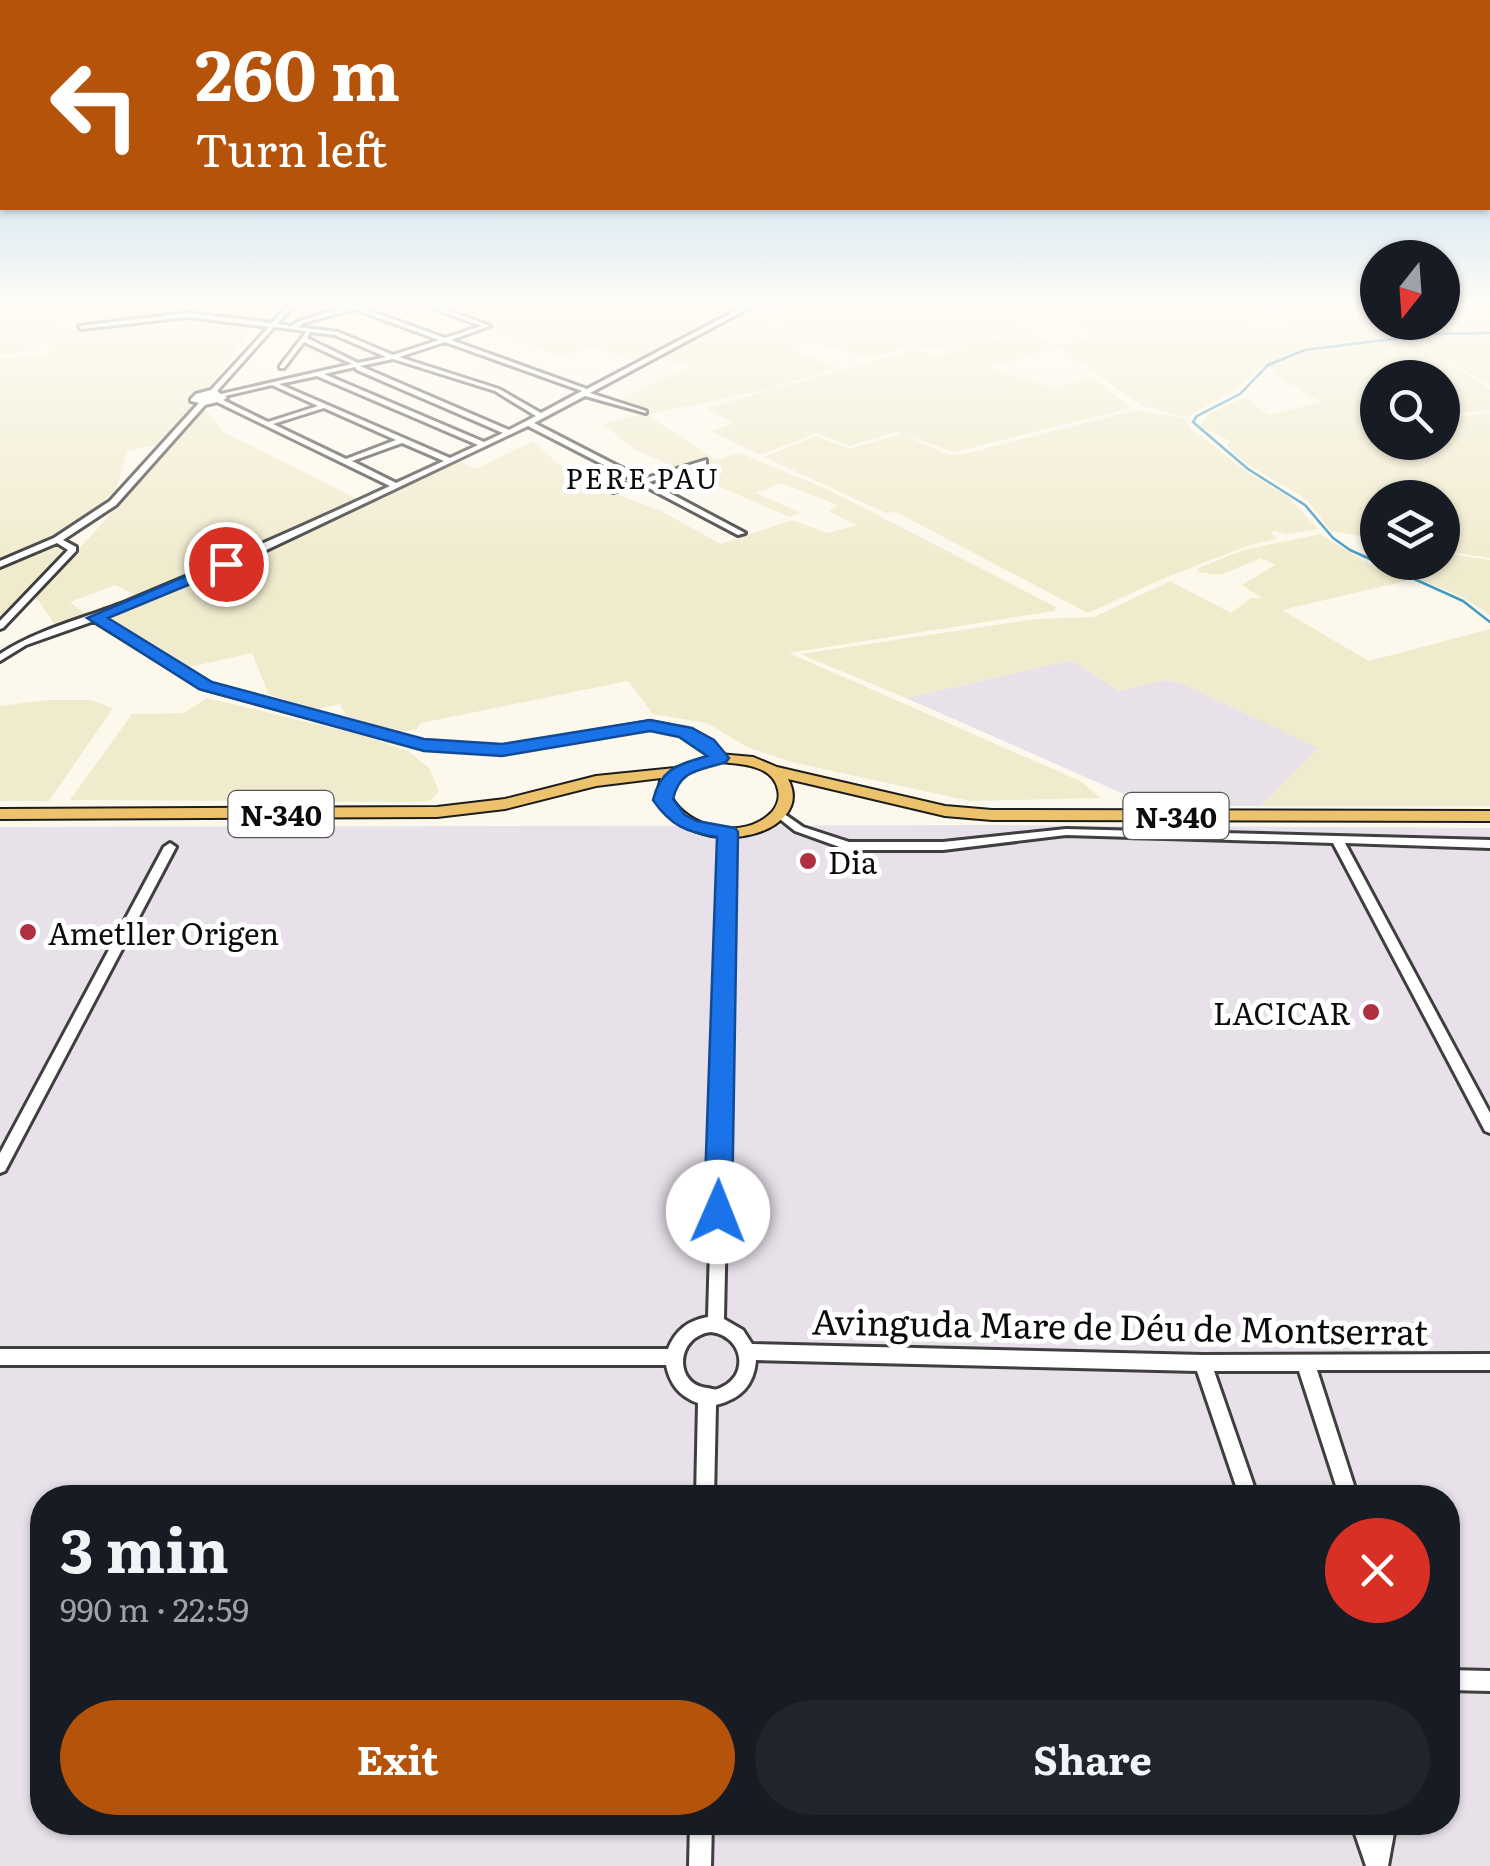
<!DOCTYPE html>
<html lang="en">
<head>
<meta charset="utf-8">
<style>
	:root { --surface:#171b24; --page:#20242c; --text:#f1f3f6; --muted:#9ea1a6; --accent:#b45309 }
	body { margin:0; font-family:Literata,serif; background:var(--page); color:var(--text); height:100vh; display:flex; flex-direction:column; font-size:38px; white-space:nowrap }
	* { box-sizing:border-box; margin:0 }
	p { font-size:32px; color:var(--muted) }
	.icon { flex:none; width:55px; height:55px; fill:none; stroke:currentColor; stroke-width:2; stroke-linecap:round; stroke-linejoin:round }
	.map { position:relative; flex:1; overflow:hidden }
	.panel { position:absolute; left:30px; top:1485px; width:1430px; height:350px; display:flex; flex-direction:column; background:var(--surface); border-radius:40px; box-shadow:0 2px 8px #0004 }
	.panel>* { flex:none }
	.guide { position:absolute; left:0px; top:0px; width:1490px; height:210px; box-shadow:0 2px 8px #0004; background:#b45309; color:#fff; overflow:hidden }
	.needle { width:65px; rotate:197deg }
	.buttons { position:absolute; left:1360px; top:240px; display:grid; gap:20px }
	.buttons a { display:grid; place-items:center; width:100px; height:100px; border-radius:50%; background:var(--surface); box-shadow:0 2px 8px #0004; font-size:50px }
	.pin { position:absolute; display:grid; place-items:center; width:85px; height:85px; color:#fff; margin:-42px; border:5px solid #fff; border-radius:50%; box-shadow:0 2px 10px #0007 }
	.me { position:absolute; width:110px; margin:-55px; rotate:1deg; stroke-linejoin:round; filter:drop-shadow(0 0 8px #0008) }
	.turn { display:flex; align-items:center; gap:35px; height:210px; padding:0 30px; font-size:45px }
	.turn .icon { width:130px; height:130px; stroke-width:2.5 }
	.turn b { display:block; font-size:70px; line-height:85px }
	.round { display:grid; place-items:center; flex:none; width:105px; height:105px; border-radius:52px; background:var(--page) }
	.headline { display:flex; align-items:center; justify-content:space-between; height:170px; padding:0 30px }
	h1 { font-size:60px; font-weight:700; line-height:75px }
	.cta { display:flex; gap:20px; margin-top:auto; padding:20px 30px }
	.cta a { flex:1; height:115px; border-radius:60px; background:var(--accent); color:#fff; font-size:40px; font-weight:700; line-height:115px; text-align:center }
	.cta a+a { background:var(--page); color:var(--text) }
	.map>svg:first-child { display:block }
</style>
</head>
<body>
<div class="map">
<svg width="1490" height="1866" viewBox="0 0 1490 1866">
	<rect width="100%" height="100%" fill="#fdf8ec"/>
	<g fill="#e8e1ea" fill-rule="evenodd">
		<path d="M1071,660L1119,691L1162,680L1181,683L1319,748L1261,806H1151L906,698Z"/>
		<path d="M995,825L1490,828V1866H0V827ZM42,1498H1448V1822H42Z"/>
	</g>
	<g fill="#f1ebce">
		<path d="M0,302H30L48,321L75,327L31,335L41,349L0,356Z"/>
		<path d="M45,302H281L264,320L252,322L193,313L132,316L84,325L58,316Z"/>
		<path d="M432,302H751L637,361L591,346L562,357L485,329L496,324Z"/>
		<path d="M764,302H978L1027,330L929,350L911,346L872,359L811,342L790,348L835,368L769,389L647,415L716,460L740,453L829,490L1056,607L1054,611L789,653L1080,781L1101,798L970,801L791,762L747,747L707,723L653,714L628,681L421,723L416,730L399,732L346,716L340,704L317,709L269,695L252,653L185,668L112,621L115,615L273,547L456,459L476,469L533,441L557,463L610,492L659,510L721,544L792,520L828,533L857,525L828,511L838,505L781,483L756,493L801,513L789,517L633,449L603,424L642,414L620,399L689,367L657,358L694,337L737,314L776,326L807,315Z"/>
		<path d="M984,302H1377V317L1366,310L1296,316L1280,307L1260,310L1277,319L1244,327L1250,337H1255L1250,328L1287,324L1311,315L1365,312L1490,389V410L1443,415L1442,378H1378V442H1442L1443,419L1490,413V558L1443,551L1442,498H1378L1377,539L1331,531L1307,500L1247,464L1227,446L1230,441L1200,426L1209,414L1245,397L1269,415L1321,402L1270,373L1277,370L1263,365L1236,389L1187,417L1142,406L1053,343L1175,339L1098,341L1061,315L1003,314Z"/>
		<path d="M1443,302H1490V331L1408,335L1387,323L1442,322Z"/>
		<path d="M190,316L253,327L209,388L190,400L191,409L157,445L127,451L116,490L81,521L31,548L0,559V358L46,354L50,349L39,337L43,335L134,320L151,331L187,328Z"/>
		<path d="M1030,331L1055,348L986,368L1054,388L1094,378L1131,408L954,452L897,432L849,446L817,433L760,455L711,431L734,423L706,408L914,350L942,356L958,350L954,347Z"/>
		<path d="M1490,335V385L1409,338L1443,336Z"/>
		<path d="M205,409L224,432L357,499L137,596L115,585L70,602L88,615L56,626L36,597Z"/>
		<path d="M1137,410L1183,418L1192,429L1247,472L1287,496L1318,529L1286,534L1274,531L1271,533L1277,539L1250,545L1167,577L1088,613L896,512L886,513L764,457L816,436L849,449L902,434L949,455L963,454Z"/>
		<path d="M1320,534L1370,565L1406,581L1282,610L1369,661L1490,629V806H1261L1318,748L1181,683L1162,680L1119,691L1071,660L906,698L800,654L1037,619L1094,617L1170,581L1231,613L1251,598H1262L1242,585L1275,565L1261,558L1220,575L1198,572V568L1244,550Z"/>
		<path d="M53,546L65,549L0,616V569Z"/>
		<path d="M1443,553L1490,560V615L1462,597L1381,563L1442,562Z"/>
		<path d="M207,698L365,736L408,751L429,768L439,791L430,801L402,802L70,800L132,714L184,713Z"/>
		<path d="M47,700H91L113,708L49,801H0V706Z"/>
	</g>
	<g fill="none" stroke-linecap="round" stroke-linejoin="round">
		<path stroke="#429bc2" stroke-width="2.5" d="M1490,333L1432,334L1305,350L1268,365L1240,394L1197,416L1193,422L1248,469L1305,505L1333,538L1350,550L1463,601L1490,622"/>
		<g stroke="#3f3f3f" stroke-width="6">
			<g id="minor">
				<path d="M291,302H297L277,324L291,326L299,321L363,302H373L360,307L445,338L481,326L417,302H426L490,326L451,340L587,389L752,302H760L590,393L646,411V413L585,396L534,423L643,479L706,460V464L649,482L745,533L738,535L641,484L613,492V488L635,481L528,426L262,552L102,618L208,684L424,742L502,747L650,722L689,730L712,742L724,758L723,760H715L704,746L682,734L650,728L502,753L424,748L202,688L94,621L26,645L0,661V654C38,629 86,618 128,601C217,564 304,526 390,486L217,402L205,405L116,505L63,540L76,547V551L3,628L0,629V621L68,550L57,543L0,567V561L54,538L110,501L199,403L191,401V399L196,394L211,390L269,327L188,317L81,329L79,326L188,313L272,323ZM354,309L439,340L393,355L338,332L298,327L303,323ZM274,327L307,331L280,366V368H284L304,342L352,364L221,394L217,391ZM310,332L335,335L386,357L358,363L307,338ZM445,342L582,391L541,413L499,389L399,357ZM393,359L495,391L536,416L509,430L360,366ZM355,367L357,370L503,433L484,442L324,374ZM317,376L478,445L450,458L279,384ZM272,385L318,406L268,422L223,400L227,398L225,396ZM324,408L396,440L346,459L273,424ZM402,443L444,461L396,483L352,461Z"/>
				<path d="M780,811L803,827L849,842H943L1066,829L1490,840V848L1345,843L1490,1113V1133L1485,1131L1333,843L1066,835L943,850H848L795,831L776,816L774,814L776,812Z"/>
				<path d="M728,829L734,832L724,1319L743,1330L752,1344L1203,1355L1490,1354V1370H1317L1358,1498H1340L1299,1371H1214L1258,1498H1240L1197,1371L756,1360C754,1386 740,1399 716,1405L714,1498H696L698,1403C679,1396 670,1384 666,1365H0V1349H668C676,1330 687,1321 708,1317L722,832ZM711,1332C729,1334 744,1350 738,1370C736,1377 729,1384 722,1387C715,1391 715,1389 707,1388C673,1384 676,1336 711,1332Z"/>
				<path d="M170,843L176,847L5,1171L0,1173V1153L164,847Z"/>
				<path d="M1448,1670L1490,1671V1691L1448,1690Z"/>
				<path d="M690,1822H712L711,1866H689Z"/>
				<path d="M1351,1822H1396L1388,1866H1366Z"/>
			</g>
		</g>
		<g stroke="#1d1d1d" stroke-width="4">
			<path id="major" d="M719,754L753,757L777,767L945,806L992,810L1490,811V821L992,820L945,816L788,779C819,835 691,868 656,796L661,778L596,786L505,809L437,817L0,819V809L437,807L505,799L596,776L675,768ZM719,762C739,764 773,764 778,790C780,798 777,806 772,812C744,841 688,829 671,796C677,771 697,768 719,762Z"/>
		</g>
		<use href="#minor" fill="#fff" fill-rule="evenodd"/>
		<use href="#major" fill="#edc26c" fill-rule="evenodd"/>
	</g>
	<linearGradient id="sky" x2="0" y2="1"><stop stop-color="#93c6ec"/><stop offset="0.54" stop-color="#fefcf6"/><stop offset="1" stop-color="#fefcf6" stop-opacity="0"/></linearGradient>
	<rect width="1490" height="564" fill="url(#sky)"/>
	<path fill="#1a73e8" stroke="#114b97" stroke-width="2.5" d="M226,559L232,560V567L108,618L212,682L424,739L502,744L650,720L692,728L714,740L729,758L726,762C699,771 680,769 673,799L685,815L697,821L735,828L738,832L732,1212L728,1220L718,1223L708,1220L704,1212L717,837C686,832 671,826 653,800C661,768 678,765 707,756L679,737L650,731L502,756L424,751L199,689L87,618Z"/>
	<g fill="#b03042" stroke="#fff" stroke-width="4">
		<circle cx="808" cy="861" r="10"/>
		<circle cx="28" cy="932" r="10"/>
		<circle cx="1371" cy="1012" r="10"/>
	</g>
	<g text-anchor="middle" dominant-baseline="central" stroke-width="10" stroke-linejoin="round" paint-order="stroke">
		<g font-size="28" letter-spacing="2.5" fill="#0c0c0c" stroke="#fff">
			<text x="643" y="477">PERE PAU</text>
		</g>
		<g fill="#fff" stroke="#555" stroke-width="2.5">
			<rect x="228.5" y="791" width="105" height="46" rx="8"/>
			<rect x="1123.5" y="793" width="105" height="46" rx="8"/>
		</g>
		<g font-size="28" font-weight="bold" fill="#0c0c0c">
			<text x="281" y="814">N-340</text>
			<text x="1176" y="816">N-340</text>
		</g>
		<g font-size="30" fill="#0c0c0c" stroke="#fff" text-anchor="start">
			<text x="828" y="861">Dia</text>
			<text x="48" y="932">Ametller Origen</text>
			<text x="1351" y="1012" text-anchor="end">LACICAR</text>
		</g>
		<g font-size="35" fill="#0c0c0c" stroke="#fff">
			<text transform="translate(1120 1325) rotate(1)">Avinguda Mare de Déu de Montserrat</text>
		</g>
	</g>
</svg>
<div class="buttons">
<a><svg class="needle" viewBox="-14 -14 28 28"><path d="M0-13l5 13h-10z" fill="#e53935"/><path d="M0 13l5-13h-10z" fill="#9ea1a6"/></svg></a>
<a><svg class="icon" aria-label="search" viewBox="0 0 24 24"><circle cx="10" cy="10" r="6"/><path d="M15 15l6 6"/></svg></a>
<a><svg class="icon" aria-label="layers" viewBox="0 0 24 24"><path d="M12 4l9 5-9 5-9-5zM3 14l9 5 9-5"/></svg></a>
</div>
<div class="pin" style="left:226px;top:564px;background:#d93025"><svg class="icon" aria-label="arrive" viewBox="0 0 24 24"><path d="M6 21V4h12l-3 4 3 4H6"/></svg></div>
<svg class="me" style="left:718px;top:1212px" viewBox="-20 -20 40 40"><circle r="19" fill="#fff"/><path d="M0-13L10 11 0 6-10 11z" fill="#1a73e8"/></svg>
<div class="guide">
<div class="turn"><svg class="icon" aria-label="left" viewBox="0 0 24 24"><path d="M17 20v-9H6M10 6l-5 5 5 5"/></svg><div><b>260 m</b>Turn left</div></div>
</div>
<section class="panel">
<div class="headline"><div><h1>3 min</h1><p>990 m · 22:59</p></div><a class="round" style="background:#d93025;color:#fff"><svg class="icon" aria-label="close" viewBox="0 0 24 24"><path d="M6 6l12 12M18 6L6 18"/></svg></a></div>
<div class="cta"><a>Exit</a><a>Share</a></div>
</section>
</div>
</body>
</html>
